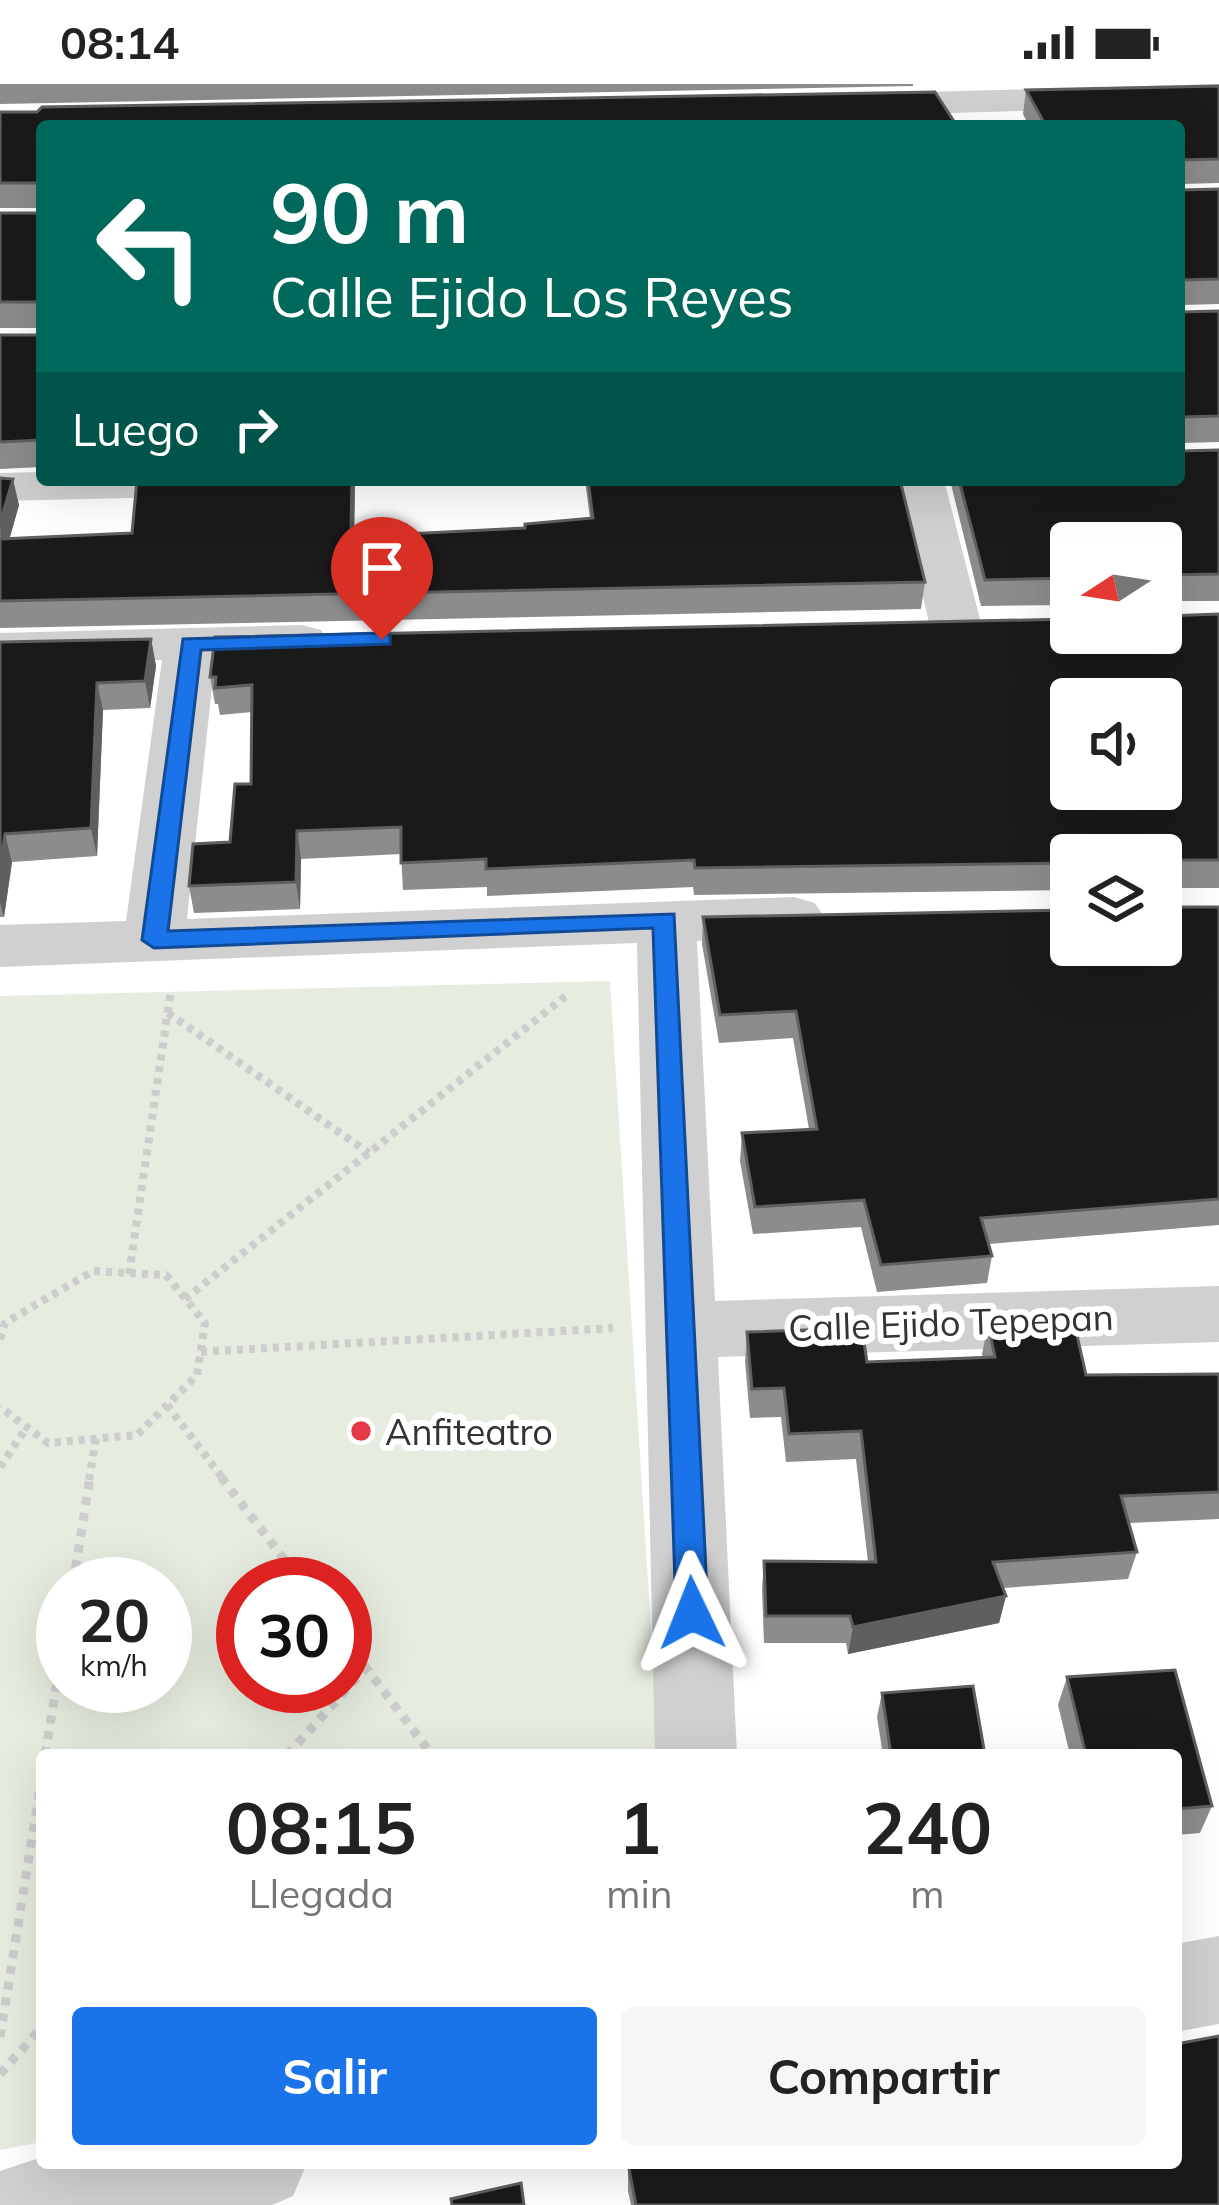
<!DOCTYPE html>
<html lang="es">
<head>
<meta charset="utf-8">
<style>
	:root { --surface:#fff; --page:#f6f6f6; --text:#222; --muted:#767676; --accent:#1a73e8 }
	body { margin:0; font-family:Mulish,sans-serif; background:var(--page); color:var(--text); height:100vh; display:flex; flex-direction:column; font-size:45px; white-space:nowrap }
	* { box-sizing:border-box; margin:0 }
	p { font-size:39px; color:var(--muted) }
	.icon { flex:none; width:66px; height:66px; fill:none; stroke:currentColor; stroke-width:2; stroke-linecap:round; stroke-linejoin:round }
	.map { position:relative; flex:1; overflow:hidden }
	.details { position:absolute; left:36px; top:1665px; width:1146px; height:420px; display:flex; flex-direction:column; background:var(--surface); border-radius:12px; box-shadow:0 12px 48px #0002 }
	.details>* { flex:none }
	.banner { position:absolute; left:36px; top:36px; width:1149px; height:366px; border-radius:12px; box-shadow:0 12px 48px #0002; background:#00695c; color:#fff; overflow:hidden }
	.needle { width:78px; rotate:258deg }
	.fabs { position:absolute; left:1050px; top:438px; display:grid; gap:24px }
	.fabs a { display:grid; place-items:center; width:132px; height:132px; border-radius:12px; background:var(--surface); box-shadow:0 12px 48px #0002; font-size:60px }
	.speed { position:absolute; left:36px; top:1473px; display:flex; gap:24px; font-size:60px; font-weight:700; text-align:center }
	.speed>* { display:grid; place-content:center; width:156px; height:156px; border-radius:50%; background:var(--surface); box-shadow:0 12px 48px #0002; line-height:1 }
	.speed small { font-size:30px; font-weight:400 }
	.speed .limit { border:18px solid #d22; background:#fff; color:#111 }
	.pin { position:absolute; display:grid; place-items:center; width:102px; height:102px; color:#fff; margin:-123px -51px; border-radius:50% 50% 50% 0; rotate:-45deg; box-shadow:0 0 12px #0007 }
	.pin .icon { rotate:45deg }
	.me { position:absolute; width:132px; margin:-66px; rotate:358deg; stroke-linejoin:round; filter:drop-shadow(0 0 9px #0008) }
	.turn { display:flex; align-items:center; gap:42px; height:252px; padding:0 36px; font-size:54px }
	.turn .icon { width:156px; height:156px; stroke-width:2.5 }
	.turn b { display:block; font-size:84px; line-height:102px }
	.then { display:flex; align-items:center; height:114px; padding:0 36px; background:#0003; gap:24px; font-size:45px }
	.eta { display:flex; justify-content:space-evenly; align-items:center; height:204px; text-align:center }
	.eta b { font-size:72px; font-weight:700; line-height:84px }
	.action { display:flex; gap:24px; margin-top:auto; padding:24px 36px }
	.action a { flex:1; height:138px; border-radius:12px; background:var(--accent); color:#fff; font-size:48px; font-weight:700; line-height:138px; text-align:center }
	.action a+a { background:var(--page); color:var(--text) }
	.status { display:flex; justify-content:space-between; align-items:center; height:84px; padding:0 60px; background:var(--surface); direction:ltr }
	.status svg { height:33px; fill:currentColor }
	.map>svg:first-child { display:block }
</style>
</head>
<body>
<div class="status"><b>08:14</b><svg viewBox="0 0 49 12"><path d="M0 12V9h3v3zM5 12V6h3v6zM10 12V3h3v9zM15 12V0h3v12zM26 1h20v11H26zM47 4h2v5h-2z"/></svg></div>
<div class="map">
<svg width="1219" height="2121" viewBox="0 0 1219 2121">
	<rect width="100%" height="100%" fill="#fff"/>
	<path fill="#e6ecdf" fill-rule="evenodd" d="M610,897L659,1671H42V2058L0,2066V912ZM63,1500H165V1602H63ZM243,1500H345V1602H243Z"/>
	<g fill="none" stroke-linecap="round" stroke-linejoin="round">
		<g stroke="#cdcdcd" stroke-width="8" stroke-dasharray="6 6" stroke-linecap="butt">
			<path d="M168,929L369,1069"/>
			<path d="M129,1190L171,906"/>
			<path d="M185,1215L566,912"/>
			<path d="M0,1255L5,1239L93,1187L166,1191L205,1239L197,1291L137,1351L48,1359L0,1323"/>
			<path d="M201,1268L613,1244"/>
			<path d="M167,1321L224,1396"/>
			<path d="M0,1383L27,1343"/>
			<path d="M89,1396L96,1354"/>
		</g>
		<g stroke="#cdcdcd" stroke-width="9" stroke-dasharray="8 8" stroke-linecap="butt">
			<path d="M221,1393L303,1500"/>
			<path d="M73,1500L90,1393"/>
			<path d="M345,1556L432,1671"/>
			<path d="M45,1671L63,1562"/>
			<path d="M287,1671L366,1584"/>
			<path d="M0,1953L42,1692"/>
			<path d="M0,1990L42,1943"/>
		</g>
		<g fill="#d0d0d0" fill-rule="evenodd">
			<path d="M1219,0V21L849,32L836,29L830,21L836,13L849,10Z"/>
			<path d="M42,388V396H318L311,406L294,410L0,417V389Z"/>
			<path d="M896,396H944L982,543L974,554L956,559L938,554L930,543Z"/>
			<path d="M302,541L321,546L328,557L321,568L215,575L187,835L794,813L815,819L824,833L815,847L794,853L697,857L715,1217L1219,1202V1258L718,1273L737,1671H655L637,859L0,883V841L126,837L162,576L0,581V549Z"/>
			<path d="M1219,1852V1940L1176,1948V1860Z"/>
			<path d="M42,2073V2079H307L293,2112L272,2121H0V2087Z"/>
		</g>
	</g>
	<g fill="#8c8c8c">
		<path d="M0,0H913V2L0,20Z"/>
		<path d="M1219,2V99L1181,100V106L1219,105V220L1181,221V228L1219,227V358L1181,359V367L1219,366V517H1162L1071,459V521L981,522L950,396H1179V42H1029L1023,30L1026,6Z"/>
		<path d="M0,28L42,42V383L0,385V251H40V244H0V129H40V124H0Z"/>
		<path d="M0,394L19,421L9,455L132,449L137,396H355L354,443L407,450L525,444L590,435L585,396H900L925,498L921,525L0,544Z"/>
		<path d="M1219,530V804H1165V823H1219V1141L989,1160L992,1172L987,1199L877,1208L861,1143L753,1150L740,1077L742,1049L809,1045L793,954L719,959L702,860L703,833L1161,861L1071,771V806L694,811L693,803L487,812V803L403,806L401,770L301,775L300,825L194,829L189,802L230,758L251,700L252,628L220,631L218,620H215L210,593Z"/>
		<path d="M151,555L156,582L150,624L103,626L97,772L12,778L4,833H0V558Z"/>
		<path d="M988,1240L1086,1291L1219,1290V1435L1129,1439L1137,1468L1128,1495L1003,1504L1006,1512L999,1539L848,1570L846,1559H764L762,1505L764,1477L868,1478L856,1375L786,1378L781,1333L750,1334L745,1277L747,1248L867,1278L983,1274L982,1270Z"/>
		<path d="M1175,1586L1212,1722L1200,1749L1176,1751V1671H1070L1058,1621L1067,1593Z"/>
		<path d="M882,1609L985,1671H883L877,1633Z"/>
		<path d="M628,2080L1219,2121H631L628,2107Z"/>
	</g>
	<g fill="#5f5f5f">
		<path d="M13,395L19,421L2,482L0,439Z"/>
		<path d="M352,396H355L354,470L351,443Z"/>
		<path d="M151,555L156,582L150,624L145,597Z"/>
		<path d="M97,599L103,626L97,772L91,744Z"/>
		<path d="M297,747L301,775L300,825L296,798Z"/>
		<path d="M5,750L12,778L4,833L0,819V783Z"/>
		<path d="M1006,1512L999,1539L848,1570L853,1543Z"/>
	</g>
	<g fill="#1a1a1a" stroke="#5f5f5f" stroke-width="3" fill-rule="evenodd">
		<path d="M1219,2V75L1180,76L1181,106L1219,105V195L1181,196V228L1219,227V332L1181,333V367L1219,366V490L1167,491L1162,495L1161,518V459H1071V494L985,496L959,396H1179V42H1046L1026,6Z"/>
		<path d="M935,8L957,42H42V356L0,358V251H40V218H0V129H40V99H0V28H37L42,23Z"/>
		<path d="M0,394L13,395L0,439Z"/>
		<path d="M137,396H352L351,443L406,441V450L525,444V440L593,434L588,396H900L925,498L0,517V455L132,449Z"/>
		<path d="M1161,529L1167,532L1219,530V776H1165V823H1219V1115L981,1134L992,1172L881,1181L864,1116L755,1123L742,1049L817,1045L796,927L720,931L703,833L1071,826V861H1161V771H1071V779L695,784L694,776L486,785V775L401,779V743L297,747L296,798L189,802L193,760L230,758L235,700H251L252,601L215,604L216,593H210L215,553L1071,535V549H1161ZM1071,615H1161V705H1071Z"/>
		<path d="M151,555L145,597L97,599L91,744L5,750L0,783V558Z"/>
		<path d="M1074,1238L1086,1291L1219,1290V1408L1121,1412L1137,1468L993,1478L1006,1512L853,1543L850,1532H766L764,1477L876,1478L861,1347L789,1350L784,1304L752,1305L747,1248L862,1244L867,1278L995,1273L988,1240Z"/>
		<path d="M1175,1586L1212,1722L1176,1725V1671H1086L1067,1593Z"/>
		<path d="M973,1602L985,1671H891L882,1609Z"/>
		<path d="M1219,1952V2121H636L628,2080L632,2079H1176V1960Z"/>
		<path d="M521,2099L524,2121H452L451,2115Z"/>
	</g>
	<path fill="#1a73e8" stroke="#114b97" stroke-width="3" d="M382,549L390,551V560L201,566L168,847L674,830L708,1529L703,1540L692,1544L680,1540L676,1529L653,844L154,864L142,856L183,555Z"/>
	<circle fill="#e63946" stroke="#fff" stroke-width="4.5" cx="361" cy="1347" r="12"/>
	<g text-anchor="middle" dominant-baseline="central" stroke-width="12" stroke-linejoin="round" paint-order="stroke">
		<g font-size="36" fill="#333" stroke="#fff">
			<text transform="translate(951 1238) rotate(-2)">Calle Ejido Tepepan</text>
		</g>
		<g font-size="36" fill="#333" stroke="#fff" text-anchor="start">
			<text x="385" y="1347">Anfiteatro</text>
		</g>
	</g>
</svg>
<div class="fabs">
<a><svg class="needle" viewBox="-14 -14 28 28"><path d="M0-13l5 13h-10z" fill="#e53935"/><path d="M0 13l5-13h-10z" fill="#767676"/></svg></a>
<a><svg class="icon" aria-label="sound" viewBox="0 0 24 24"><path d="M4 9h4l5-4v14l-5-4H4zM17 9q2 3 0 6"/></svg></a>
<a><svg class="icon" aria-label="layers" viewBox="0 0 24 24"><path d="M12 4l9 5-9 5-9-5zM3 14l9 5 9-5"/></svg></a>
</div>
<div class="speed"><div>20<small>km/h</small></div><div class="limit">30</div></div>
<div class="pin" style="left:382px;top:556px;background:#d93025"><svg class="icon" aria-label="arrive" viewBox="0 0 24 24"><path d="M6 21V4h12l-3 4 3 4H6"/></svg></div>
<svg class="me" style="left:692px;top:1529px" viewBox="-20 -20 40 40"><path d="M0-17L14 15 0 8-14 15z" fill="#1a73e8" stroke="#fff" stroke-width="4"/></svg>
<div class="banner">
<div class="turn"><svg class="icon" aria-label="left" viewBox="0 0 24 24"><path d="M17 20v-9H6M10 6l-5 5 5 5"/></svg><div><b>90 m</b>Calle Ejido Los Reyes</div></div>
<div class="then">Luego<svg class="icon" aria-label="right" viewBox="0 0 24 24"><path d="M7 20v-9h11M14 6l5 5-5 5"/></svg></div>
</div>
<section class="details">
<div class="eta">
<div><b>08:15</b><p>Llegada</p></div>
<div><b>1</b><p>min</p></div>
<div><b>240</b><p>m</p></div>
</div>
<div class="action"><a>Salir</a><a>Compartir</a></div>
</section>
</div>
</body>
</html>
